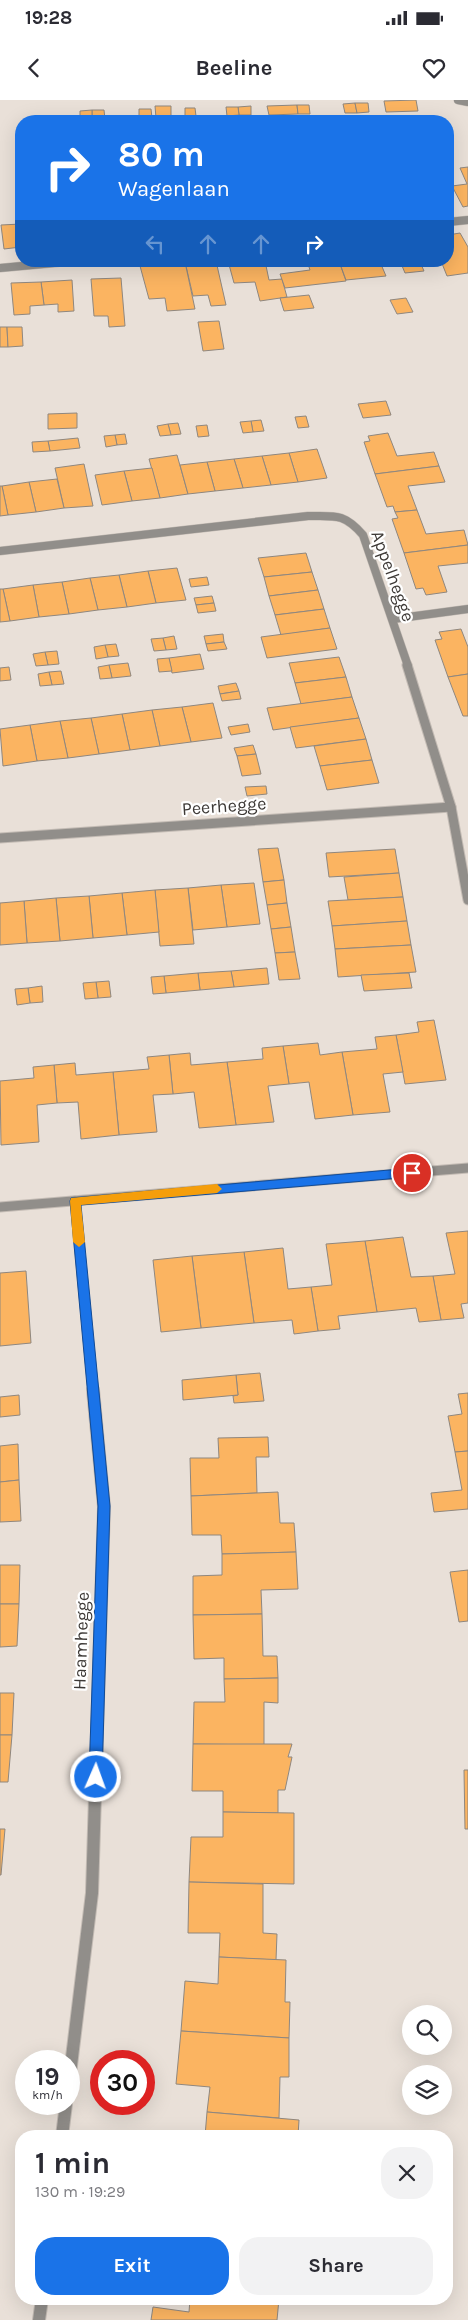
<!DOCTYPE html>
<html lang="en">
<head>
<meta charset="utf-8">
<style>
	:root { --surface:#fff; --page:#f2f2f3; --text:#2b2b33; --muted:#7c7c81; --accent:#1a73e8 }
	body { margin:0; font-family:Karla,sans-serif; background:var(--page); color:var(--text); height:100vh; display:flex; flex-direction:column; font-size:19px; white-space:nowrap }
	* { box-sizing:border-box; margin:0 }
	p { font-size:16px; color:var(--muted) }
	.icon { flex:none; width:28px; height:28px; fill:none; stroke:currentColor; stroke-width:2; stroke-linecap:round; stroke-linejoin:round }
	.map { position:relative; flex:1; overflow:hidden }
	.panel { position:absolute; left:15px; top:2030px; width:438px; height:175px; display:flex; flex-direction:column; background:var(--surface); border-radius:20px; box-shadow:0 5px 20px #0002 }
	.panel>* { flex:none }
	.top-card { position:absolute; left:15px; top:15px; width:439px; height:152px; border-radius:20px; box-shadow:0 5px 20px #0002; background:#1a73e8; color:#fff; overflow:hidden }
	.buttons { position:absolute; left:402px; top:1905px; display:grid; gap:10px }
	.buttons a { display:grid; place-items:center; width:50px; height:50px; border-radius:50%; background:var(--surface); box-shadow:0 5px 20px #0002; font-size:25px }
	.speed { position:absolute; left:15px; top:1950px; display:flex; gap:10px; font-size:25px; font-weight:700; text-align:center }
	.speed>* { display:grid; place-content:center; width:65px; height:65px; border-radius:50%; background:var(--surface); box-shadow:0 5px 20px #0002; line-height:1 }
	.speed small { font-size:12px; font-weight:400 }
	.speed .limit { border:8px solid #d22; background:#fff; color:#111 }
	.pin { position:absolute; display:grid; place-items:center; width:42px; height:42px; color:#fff; margin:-21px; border:2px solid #fff; border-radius:50%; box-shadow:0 1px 5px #0007 }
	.me { position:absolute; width:55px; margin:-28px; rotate:2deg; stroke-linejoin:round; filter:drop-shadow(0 0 4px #0008) }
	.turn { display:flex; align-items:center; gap:18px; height:105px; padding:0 20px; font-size:22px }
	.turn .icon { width:65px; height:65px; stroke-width:2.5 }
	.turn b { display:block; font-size:35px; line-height:42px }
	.lanes { display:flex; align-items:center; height:48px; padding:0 20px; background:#0003; justify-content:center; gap:25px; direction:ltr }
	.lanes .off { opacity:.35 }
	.round { display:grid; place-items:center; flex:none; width:52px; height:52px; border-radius:20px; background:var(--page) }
	.head { display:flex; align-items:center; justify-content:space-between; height:85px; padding:0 20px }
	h1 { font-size:30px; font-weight:700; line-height:38px }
	.cta { display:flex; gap:10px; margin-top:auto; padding:10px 20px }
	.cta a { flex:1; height:58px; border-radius:20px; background:var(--accent); color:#fff; font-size:20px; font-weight:700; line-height:58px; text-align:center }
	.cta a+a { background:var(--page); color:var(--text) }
	.status { display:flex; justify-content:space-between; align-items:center; height:35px; padding:0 25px; background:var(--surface); direction:ltr }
	.status svg { height:14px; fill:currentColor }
	header { display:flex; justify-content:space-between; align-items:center; height:65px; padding:0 20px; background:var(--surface); font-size:22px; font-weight:700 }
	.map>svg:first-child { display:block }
</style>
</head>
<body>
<div class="status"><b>19:28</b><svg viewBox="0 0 49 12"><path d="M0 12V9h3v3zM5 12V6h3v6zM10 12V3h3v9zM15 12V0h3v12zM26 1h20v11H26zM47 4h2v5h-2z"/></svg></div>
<header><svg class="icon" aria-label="back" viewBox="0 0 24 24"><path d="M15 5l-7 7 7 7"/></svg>Beeline<svg class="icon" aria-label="heart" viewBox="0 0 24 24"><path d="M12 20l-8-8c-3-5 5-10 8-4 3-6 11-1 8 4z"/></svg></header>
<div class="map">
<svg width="468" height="2220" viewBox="0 0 468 2220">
	<rect width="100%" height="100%" fill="#e9e0d8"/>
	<g fill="#fbb461" stroke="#8f877f">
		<path d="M416,0L418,11L386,12L384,1Z"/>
		<path d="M355,3L357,13H345L343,4Z"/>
		<path d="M355,3H368L369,12L357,13Z"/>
		<path d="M297,5L298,14L269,15L267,6Z"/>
		<path d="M297,5H309L310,14H298Z"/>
		<path d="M155,6H171V17L156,18Z"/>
		<path d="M251,6V15H239L238,7Z"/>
		<path d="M226,7H238L239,15L227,16Z"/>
		<path d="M185,8H195L196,16H185Z"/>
		<path d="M139,9H151L152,18H139Z"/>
		<path d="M92,10H104L105,19H92Z"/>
		<path d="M92,10V19L80,20V11Z"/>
		<path d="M468,67V106L463,107L452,86L467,84L460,68Z"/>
		<path d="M21,124V147L4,149L1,125Z"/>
		<path d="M460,133L468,147V173L447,176L441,161H448V135Z"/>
		<path d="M216,161L226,205L211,206L208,195L193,196L185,162Z"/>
		<path d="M228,161H265L269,180L282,179L287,197L260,201L255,182L234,183Z"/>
		<path d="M307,161H339L346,181L285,188L280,174L310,170Z"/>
		<path d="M339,161L380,162L386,176L346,180Z"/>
		<path d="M400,161H427L420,162L424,171L405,173Z"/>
		<path d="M185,162L195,209L167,211L165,198L149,199L140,166Z"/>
		<path d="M121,178L125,226L109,227L108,216H94L91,179Z"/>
		<path d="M72,180L74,211L58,212V204L44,205L41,182Z"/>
		<path d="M41,182L44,205L30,206V214L14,215L11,183Z"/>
		<path d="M309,195L314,208L284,211L280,198Z"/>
		<path d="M406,198L413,212L397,214L390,200Z"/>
		<path d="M219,221L224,249L203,251L198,222Z"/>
		<path d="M0,227H7L8,247H0Z"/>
		<path d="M7,227H22L23,246L8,247Z"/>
		<path d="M386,301L391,315L363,318L358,304Z"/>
		<path d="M77,313V328L48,329V314Z"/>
		<path d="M306,316L309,327L298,328L295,317Z"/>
		<path d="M261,320L264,331L253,332L251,321Z"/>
		<path d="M251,321L253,332L243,333L240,322Z"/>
		<path d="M178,323L181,334L171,335L168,324Z"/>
		<path d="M168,324L171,335L160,336L157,326Z"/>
		<path d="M207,325L209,336L198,337L196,326Z"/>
		<path d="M388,333L397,356L434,352L439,366L375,374L364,342L370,341L368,336Z"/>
		<path d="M125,334L127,344L117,345L115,335Z"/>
		<path d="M115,335L117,345L106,347L104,336Z"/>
		<path d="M78,338L80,348L50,351L48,341Z"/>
		<path d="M48,341L50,351L33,352L32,342Z"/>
		<path d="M317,349L327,378L298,382L289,353Z"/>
		<path d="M289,353L298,382L271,385L262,356Z"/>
		<path d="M177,355L188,394L160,398L149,359Z"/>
		<path d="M262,356L271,385L243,388L234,359Z"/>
		<path d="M234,359L243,388L215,391L207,362Z"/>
		<path d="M207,362L215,391L188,394L180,365Z"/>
		<path d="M84,364L93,406L64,408L55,368Z"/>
		<path d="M439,366L445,382L408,386L417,410L395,412L393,406L387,407L375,374Z"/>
		<path d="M152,368L160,398L132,401L124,371Z"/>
		<path d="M124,371L132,401L102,405L95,375Z"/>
		<path d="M57,379L64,408L36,412L29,382Z"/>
		<path d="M29,382L36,412L8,415L2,386Z"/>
		<path d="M0,386H2L8,415L0,416Z"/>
		<path d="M417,410L426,434L464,430L468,445L404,453L392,419L398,418L395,412Z"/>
		<path d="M468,445V463L438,466L447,492L426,495L423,488L416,489L404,453Z"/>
		<path d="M306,453L312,472L264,477L258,458Z"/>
		<path d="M177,468L186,500L156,503L148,471Z"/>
		<path d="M148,471L156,503L127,507L119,475Z"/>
		<path d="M312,472L318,490L269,496L264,477Z"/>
		<path d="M119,475L127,507L98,510L90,478Z"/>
		<path d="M207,477L209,485L191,487L189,479Z"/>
		<path d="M90,478L98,510L69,514L62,482Z"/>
		<path d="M62,482L69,514L39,517L33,485Z"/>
		<path d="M33,485L39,517L10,521L3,489Z"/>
		<path d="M0,489H3L10,521L0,522Z"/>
		<path d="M318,490L324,509L275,515L269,496Z"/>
		<path d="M212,496L214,503L196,505L194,498Z"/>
		<path d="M214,503L216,511L198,513L196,505Z"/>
		<path d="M324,509L330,528L281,535L275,515Z"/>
		<path d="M330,528L337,549L267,558L261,537Z"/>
		<path d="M461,529L468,547V574L448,577L435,540L442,539L439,532Z"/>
		<path d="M223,534L224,542L206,544L204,536Z"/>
		<path d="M174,536L177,549L166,550L163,538Z"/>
		<path d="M163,538L166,550L154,551L151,539Z"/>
		<path d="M224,542L227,549L208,551L206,544Z"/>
		<path d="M116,544L119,556L108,557L105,545Z"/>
		<path d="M105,545L108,557L96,559L94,547Z"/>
		<path d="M57,551L59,564L48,565L45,552Z"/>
		<path d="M45,552L48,565L36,566L33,554Z"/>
		<path d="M200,554L204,569L172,573L169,558Z"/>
		<path d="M339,557L346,577L295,583L289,563Z"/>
		<path d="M169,558L172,571L159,572L157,559Z"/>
		<path d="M128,563L131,576L112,578L109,565Z"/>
		<path d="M109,565L112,578L100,579L98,567Z"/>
		<path d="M9,567L11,580L0,581V568Z"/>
		<path d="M61,571L64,584L52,585L49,572Z"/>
		<path d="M49,572L52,585L40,586L38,574Z"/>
		<path d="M468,574V616H463L448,577Z"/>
		<path d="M346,577L352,597L301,604L295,583Z"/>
		<path d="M236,583L239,591L220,594L218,586Z"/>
		<path d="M239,591L241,599L222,601L220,594Z"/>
		<path d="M352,597L359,618L273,630L267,608Z"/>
		<path d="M213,603L222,638L191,642L182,607Z"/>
		<path d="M182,607L191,642L160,646L152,610Z"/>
		<path d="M152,610L160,646L130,650L122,614Z"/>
		<path d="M122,614L130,650L99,654L91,618Z"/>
		<path d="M91,618L99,654L68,658L60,621Z"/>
		<path d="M359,618L366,639L296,648L290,627Z"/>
		<path d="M60,621L68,658L37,661L30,625Z"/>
		<path d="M248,624L250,632L231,635L228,627Z"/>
		<path d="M30,625L37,661L3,666L0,629Z"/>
		<path d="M366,639L372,660L320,666L314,646Z"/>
		<path d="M253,645L256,654L237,656L234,648Z"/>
		<path d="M256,654L261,674L242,676L237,656Z"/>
		<path d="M372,660L379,683L327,690L320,666Z"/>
		<path d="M266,686L267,694L247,696L245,687Z"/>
		<path d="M278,748L284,780L263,782L258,749Z"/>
		<path d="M395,749L399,773L329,777L326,753Z"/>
		<path d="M399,773L403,797L348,800L344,777Z"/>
		<path d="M284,780L287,803L267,805L263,782Z"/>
		<path d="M254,783L260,824L227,827L221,785Z"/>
		<path d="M221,785L227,827L193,830L188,788Z"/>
		<path d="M188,788L194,844L160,846L155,790Z"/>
		<path d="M155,790L159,832L127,835L122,793Z"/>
		<path d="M122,793L127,835L93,838L89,796Z"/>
		<path d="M89,796L93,838L60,841L56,798Z"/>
		<path d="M403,797L407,821L332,826L328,801Z"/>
		<path d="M56,798L60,841L27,843L24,801Z"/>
		<path d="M24,801L27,843L0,845V803Z"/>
		<path d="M287,803L291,827L271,829L267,805Z"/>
		<path d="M407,821L411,845L335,849L332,826Z"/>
		<path d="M291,827L295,852L275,853L271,829Z"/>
		<path d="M411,845L416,872L338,877L335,849Z"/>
		<path d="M295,852L300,879L279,880L275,853Z"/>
		<path d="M267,868L269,884L234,887L231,871Z"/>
		<path d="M231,871L234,887L200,890L198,873Z"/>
		<path d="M198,873L200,890L166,893L164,876Z"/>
		<path d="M409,873L412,888L364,891L361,875Z"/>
		<path d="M164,876L166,893L153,894L151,877Z"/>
		<path d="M109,881L111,897L98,898L96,882Z"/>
		<path d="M96,882L98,898L85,899L83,883Z"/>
		<path d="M42,886L43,902L30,903L28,888Z"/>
		<path d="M28,888L30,903L17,905L15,889Z"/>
		<path d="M434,920L446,980L405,984L396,935L419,932L417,922Z"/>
		<path d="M396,935L403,972L383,974L390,1012L353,1015L342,952L377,949L375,937Z"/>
		<path d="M318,943L320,955L342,952L353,1015L315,1019L309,982L289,984L283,946Z"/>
		<path d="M283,946L289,984L268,986L274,1022L236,1025L227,962L263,959L262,948Z"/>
		<path d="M190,953L191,965L227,962L236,1025L199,1028L194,992L173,994L169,955Z"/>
		<path d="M169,955L173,994L153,995L157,1032L119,1035L113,972L149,969L147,957Z"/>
		<path d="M75,963L76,975L113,972L119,1035L81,1039L78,1002L57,1003L54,965Z"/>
		<path d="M54,965L57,1003L37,1005L39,1042L1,1045L0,981L34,978L33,967Z"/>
		<path d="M468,1131V1203L461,1204L464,1218L441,1220L433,1176L455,1174L446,1133Z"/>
		<path d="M403,1137L411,1177L433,1176L441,1220L419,1222L416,1208L377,1212L365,1141Z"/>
		<path d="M365,1141L377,1212L338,1216L340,1229L318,1231L311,1187L332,1185L326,1144Z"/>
		<path d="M283,1148L288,1189L311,1187L318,1231L294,1234L292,1220L254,1223L244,1152Z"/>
		<path d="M244,1152L254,1223L201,1228L192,1156Z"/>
		<path d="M192,1156L201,1228L161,1232L153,1160Z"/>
		<path d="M26,1171L31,1243L0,1246V1173Z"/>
		<path d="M260,1273L264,1301L234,1303L233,1296L238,1295L236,1275Z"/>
		<path d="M236,1275L238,1295L183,1300L182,1280Z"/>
		<path d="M468,1293V1351L455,1352L448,1316L462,1314L458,1294Z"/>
		<path d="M19,1295L20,1315L0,1317V1297Z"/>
		<path d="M268,1337L269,1357H256L257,1393L191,1396L190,1358H219L218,1338Z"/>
		<path d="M18,1344L19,1380L0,1382V1346Z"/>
		<path d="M468,1351V1409L434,1412L431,1393L462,1390L455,1352Z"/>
		<path d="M19,1380L21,1421L0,1422V1382Z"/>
		<path d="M278,1392L280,1423H294L296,1452L222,1454L221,1435H192L191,1396Z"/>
		<path d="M296,1452L298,1489L261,1490L262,1514L193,1515V1476L222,1475V1454Z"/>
		<path d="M0,1465H20L19,1504H0Z"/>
		<path d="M468,1470V1521L459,1522L450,1472Z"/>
		<path d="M0,1504H19L17,1546L0,1547Z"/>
		<path d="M262,1514L263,1556H277L278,1578L224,1579V1558L194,1559L193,1515Z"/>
		<path d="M278,1578V1603L264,1602V1645L193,1644L194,1602H225L224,1579Z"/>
		<path d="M0,1593H14L12,1635H0Z"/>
		<path d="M0,1635H12L8,1682H0Z"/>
		<path d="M193,1644H292L288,1657H292L285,1690H278V1713L223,1712V1691H192Z"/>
		<path d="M464,1670H468V1729H465Z"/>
		<path d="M223,1712L294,1713V1784L189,1782L191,1737H223Z"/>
		<path d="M0,1729H5L1,1775H0Z"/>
		<path d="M189,1782L263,1784V1833L277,1834L276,1860L219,1857L220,1833H188Z"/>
		<path d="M219,1857L286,1860L285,1902H290L289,1938L181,1931L185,1881L218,1884Z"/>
		<path d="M181,1931L289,1938V1977H280L279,2018L207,2012L210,1987L176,1984Z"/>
		<path d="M207,2012L299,2020L298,2036H205Z"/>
		<path d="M190,2199H279L277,2220H151L153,2207L189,2212Z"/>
	</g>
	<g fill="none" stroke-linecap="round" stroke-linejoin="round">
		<g stroke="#c3bbb4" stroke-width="9">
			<g id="street-far2">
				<path d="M458,0L468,2"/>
				<path d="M448,122L468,120"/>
				<path d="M0,168L76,161"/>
				<path d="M0,451L308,416C335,416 344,413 363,435L408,566"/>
				<path d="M393,519L468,509"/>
			</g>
		</g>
		<g stroke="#c3bbb4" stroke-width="11">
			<g id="street-far1">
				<path d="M407,565L451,707L468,800"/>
				<path d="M0,738L451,707"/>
				<path d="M75,1101L93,1291"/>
				<path d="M0,1107L468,1068"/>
			</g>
		</g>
		<g stroke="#c3bbb4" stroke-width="14">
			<g id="street">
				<path d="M69,1982L92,1793L104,1407L93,1290"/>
				<path d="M62,2036L66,2004"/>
				<path d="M39,2220L42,2199"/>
			</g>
		</g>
		<use href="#street-far2" stroke="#918e8a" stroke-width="8"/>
		<use href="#street-far1" stroke="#918e8a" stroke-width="9"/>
		<use href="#street" stroke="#918e8a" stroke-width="12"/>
	</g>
	<path fill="#1a73e8" stroke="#114b97" d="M412,1068L418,1073L412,1077L81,1105L110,1406L102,1677L101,1682L96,1683L91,1682L89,1677L98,1406L70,1101L71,1098Z"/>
	<path fill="#f59e0b" d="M217,1084L222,1089L217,1093L81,1105L85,1142L79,1147L73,1142L70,1101L71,1098Z"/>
	<g text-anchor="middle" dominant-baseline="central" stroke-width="4.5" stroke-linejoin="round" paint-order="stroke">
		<g font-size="18" fill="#3d3936" stroke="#fff">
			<text transform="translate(393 476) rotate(70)">Appelhegge</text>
			<text transform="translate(224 706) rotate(-4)">Peerhegge</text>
			<text transform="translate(81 1541) rotate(-88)">Haamhegge</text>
		</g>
	</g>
</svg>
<div class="buttons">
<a><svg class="icon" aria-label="search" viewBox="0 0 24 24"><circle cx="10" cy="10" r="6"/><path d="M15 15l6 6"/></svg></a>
<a><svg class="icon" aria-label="layers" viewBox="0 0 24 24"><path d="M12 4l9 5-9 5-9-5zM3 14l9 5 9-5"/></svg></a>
</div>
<div class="speed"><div>19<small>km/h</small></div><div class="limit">30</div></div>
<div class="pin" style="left:412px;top:1073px;background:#d93025"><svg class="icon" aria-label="arrive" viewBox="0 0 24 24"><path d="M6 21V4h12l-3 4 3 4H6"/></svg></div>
<svg class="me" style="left:96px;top:1677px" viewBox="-20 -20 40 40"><circle r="17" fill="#1a73e8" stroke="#fff" stroke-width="3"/><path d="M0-11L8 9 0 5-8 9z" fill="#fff"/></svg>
<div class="top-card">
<div class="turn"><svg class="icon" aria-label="right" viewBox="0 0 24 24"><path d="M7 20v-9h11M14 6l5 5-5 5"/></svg><div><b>80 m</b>Wagenlaan</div></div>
<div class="lanes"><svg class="icon off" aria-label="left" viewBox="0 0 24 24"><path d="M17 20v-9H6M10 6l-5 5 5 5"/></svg><svg class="icon off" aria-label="ahead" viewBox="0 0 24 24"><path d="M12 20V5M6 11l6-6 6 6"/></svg><svg class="icon off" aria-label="ahead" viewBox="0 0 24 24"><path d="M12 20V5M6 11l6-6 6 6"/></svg><svg class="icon" aria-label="right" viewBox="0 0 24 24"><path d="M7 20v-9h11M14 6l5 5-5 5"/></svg></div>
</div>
<section class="panel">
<div class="head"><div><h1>1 min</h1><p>130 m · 19:29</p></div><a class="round"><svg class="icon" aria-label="close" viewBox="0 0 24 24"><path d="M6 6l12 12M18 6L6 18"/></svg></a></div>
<div class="cta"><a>Exit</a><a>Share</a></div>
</section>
</div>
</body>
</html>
